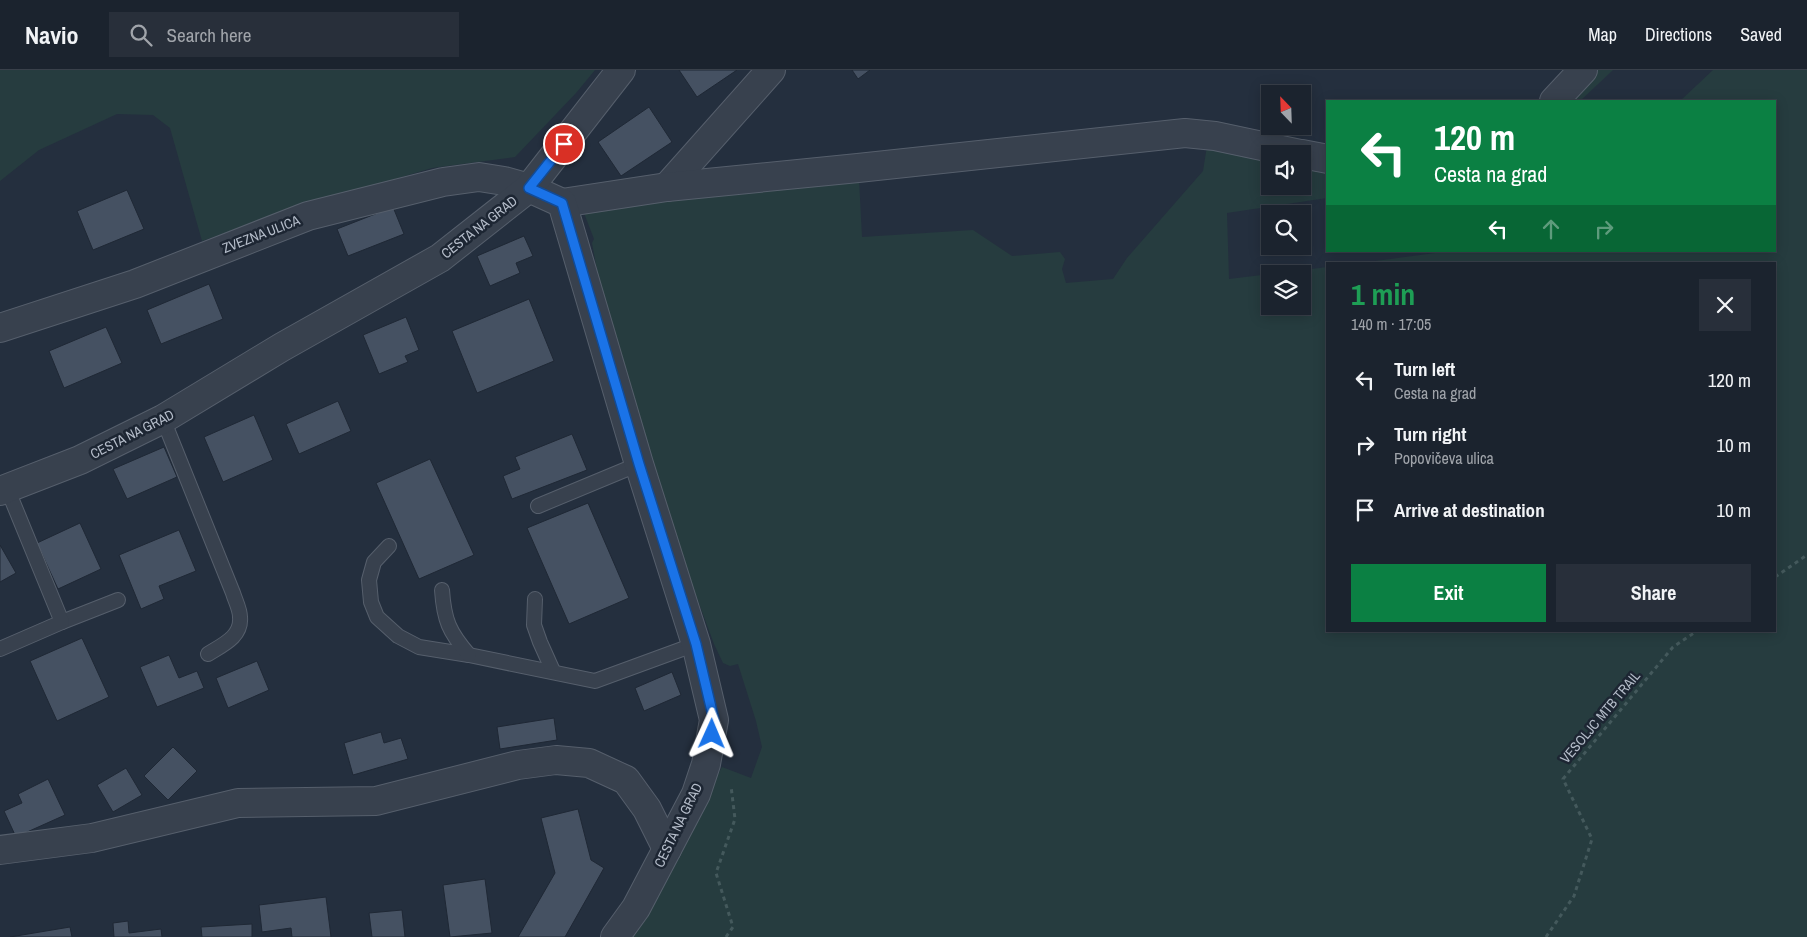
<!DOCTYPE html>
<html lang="en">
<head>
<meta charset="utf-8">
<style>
	:root { --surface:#1b232e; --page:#282f3a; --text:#f1f3f6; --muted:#a0a4aa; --line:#39404a; --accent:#0b8043 }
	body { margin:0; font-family:"Archivo Narrow",sans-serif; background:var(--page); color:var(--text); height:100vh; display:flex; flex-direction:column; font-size:19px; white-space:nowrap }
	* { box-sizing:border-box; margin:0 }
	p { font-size:16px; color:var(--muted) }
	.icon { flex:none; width:28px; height:28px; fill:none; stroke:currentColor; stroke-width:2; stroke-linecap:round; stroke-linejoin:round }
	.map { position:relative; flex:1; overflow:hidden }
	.sheet { position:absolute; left:1326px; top:192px; width:450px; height:370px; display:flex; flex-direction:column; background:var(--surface); border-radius:0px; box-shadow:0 2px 12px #0003,0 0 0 1px var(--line) }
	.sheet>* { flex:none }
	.hud { position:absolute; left:1326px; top:30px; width:450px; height:152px; border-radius:0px; box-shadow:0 2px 12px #0003,0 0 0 1px var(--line); background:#0b8043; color:#fff; overflow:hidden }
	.needle { width:32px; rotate:337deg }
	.tools { position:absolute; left:1261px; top:15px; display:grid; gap:10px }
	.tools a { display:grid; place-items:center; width:50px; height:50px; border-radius:0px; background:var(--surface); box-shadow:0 2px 12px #0003,0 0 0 1px var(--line); font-size:25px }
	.pin { position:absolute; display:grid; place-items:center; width:42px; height:42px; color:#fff; margin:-21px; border:2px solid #fff; border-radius:50%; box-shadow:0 1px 5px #0007 }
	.me { position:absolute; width:55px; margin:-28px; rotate:1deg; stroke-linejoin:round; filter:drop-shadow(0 0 4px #0008) }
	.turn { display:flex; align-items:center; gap:18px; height:105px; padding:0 25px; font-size:22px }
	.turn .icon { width:65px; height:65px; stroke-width:2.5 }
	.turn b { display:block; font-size:35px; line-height:42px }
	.lanes { display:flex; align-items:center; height:48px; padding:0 25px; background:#0003; justify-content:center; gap:25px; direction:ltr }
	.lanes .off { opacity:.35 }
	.round { display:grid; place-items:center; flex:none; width:52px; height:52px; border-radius:0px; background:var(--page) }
	.summary { display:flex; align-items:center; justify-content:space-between; height:85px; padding:0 25px }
	h1 { font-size:30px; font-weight:700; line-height:38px; color:#1e9e55 }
	.action { display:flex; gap:10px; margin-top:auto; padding:10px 25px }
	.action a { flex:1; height:58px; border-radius:0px; background:var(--accent); color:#fff; font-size:20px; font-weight:700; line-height:58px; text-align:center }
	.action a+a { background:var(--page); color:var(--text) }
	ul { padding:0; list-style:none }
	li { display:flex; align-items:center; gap:15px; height:65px; padding:0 25px }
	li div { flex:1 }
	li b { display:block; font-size:19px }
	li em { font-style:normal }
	header { display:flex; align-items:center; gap:30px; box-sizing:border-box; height:70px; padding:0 25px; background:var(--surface); border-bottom:1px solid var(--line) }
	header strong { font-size:24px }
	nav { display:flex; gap:28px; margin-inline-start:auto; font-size:18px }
	.search { width:350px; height:45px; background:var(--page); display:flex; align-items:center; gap:12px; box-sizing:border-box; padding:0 18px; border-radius:0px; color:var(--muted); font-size:19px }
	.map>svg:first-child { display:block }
</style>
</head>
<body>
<header>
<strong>Navio</strong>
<div class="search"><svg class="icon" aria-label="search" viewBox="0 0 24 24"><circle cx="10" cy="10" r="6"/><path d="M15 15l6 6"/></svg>Search here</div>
<nav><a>Map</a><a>Directions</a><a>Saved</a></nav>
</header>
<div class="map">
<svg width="1807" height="867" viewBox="0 0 1807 867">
	<rect width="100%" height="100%" fill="#242f3e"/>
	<g fill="#263c3f">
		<path d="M0,0H595L576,23L515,87L432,98L315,133L202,171L170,58L153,45L117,44L39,80L0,111Z"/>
		<path d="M1592,0H1613L1580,31H1564Z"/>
		<path d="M1713,0H1807V867H631L722,697L751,708L762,677L756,651L738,594L730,596L723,593L714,574L687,501L651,391L600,216L592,173L594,169L584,143L604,139L859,109L862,167L973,160L1012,186L1060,182L1065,189L1062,199L1066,213L1113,209L1127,188L1203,101L1207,76L1270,86V116H1302L1303,94L1327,99V128L1227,143L1229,209L1270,204V236H1302V204H1274L1327,197L1328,561H1775V194H1353L1450,181H1775V31H1680Z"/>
	</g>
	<g fill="#455162" stroke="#1f2835">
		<path d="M679,0H737L697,27Z"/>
		<path d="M852,0H870L858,9Z"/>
		<path d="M649,37L672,72L621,106L598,72Z"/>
		<path d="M127,120L144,159L93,180L77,141Z"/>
		<path d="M393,137L404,164L348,186L337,159Z"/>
		<path d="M524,166L533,186L516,193L520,203L490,216L477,186Z"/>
		<path d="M209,214L223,249L161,274L147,240Z"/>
		<path d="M529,229L554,291L477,323L452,261Z"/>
		<path d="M406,247L419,280L405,286L408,292L379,304L363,265Z"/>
		<path d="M106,257L122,293L64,318L49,281Z"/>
		<path d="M338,331L351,361L299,384L286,354Z"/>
		<path d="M254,345L273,390L223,412L204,367Z"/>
		<path d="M572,364L587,400L512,429L503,406L520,399L515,387Z"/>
		<path d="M164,377L177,407L127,429L113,399Z"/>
		<path d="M430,389L474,485L419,509L376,413Z"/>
		<path d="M588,433L629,528L569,554L527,458Z"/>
		<path d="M80,453L101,499L58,519L37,473Z"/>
		<path d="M179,460L196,501L159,516L164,529L141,539L119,485Z"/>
		<path d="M0,475L16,503L0,512Z"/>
		<path d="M82,568L109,627L57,651L30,591Z"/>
		<path d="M169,585L179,608L197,601L204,618L157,637L140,597Z"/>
		<path d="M257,591L269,620L228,638L216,608Z"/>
		<path d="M672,602L681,625L644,641L635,618Z"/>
		<path d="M554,648L557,670L500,679L497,657Z"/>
		<path d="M381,662L384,673L401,668L408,689L353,705L344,673Z"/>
		<path d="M173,677L197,701L168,730L144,706Z"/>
		<path d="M126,698L142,725L113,742L97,715Z"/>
		<path d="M48,709L65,745L16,767L4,741L22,733L18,724Z"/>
		<path d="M578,739L591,790L604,798L565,867H518L555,803L541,748Z"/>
		<path d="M485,809L492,863L450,867L443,815Z"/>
		<path d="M326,827L331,867H292L291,858L262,862L259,835Z"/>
		<path d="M402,840L405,867H372L369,843Z"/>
		<path d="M128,851L129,863L161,859L162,867H114L113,853Z"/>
		<path d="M252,854V867H202L201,857Z"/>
		<path d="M70,857L72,867H10Z"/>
	</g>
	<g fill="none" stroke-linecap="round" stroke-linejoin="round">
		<g stroke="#565f6c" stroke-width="16">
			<g id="service">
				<path d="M163,349L233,523C235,530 240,539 240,547C242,567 222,575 208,584"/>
				<path d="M538,436L639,394"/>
				<path d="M389,476L374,492L369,510L371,532L377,547L398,566L419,577L469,585L595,611L696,574"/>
				<path d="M442,520C444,550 449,562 469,585"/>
				<path d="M535,529L534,555L540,572L553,601"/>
				<path d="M62,552L118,530"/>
				<path d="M0,579L62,552L7,418"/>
			</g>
		</g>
		<g stroke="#565f6c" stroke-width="30">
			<g id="minor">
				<path d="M1554,31L1583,0"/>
				<path d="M1302,84L1328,89"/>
				<path d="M667,117L771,0"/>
				<path d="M562,133L667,117L858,98L1185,63L1215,66L1300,84"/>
				<path d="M0,258L135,214L308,146L443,112L479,107L504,111L529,118L562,133L639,394L696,574L714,650L706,694L696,724L636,838L615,867"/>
				<path d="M0,421L80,390L163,349L282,277L440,188L529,118L621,0"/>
				<path d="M0,780L92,768L238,733L376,731L518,695L556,690L589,693L626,710L647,739L667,779"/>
			</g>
		</g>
		<g stroke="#44595c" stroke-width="3" stroke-dasharray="4 4" stroke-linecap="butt">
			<path d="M1775,507L1807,485"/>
			<path d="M726,867L733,857L716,803L735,749L731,716"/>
			<path d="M1546,867L1574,826L1592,769L1563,709L1673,577L1697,561"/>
		</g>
		<use href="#service" stroke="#38414e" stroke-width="14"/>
		<use href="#minor" stroke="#38414e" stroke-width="28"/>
	</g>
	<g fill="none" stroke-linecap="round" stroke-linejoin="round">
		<g stroke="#114b97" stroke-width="12">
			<path id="route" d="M564,74L529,118L562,133L639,394L696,574L714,650L712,664"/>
		</g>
		<use href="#route" stroke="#1a73e8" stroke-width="9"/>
	</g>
	<g text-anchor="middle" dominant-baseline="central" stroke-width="5" stroke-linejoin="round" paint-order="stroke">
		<g font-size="14" fill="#b4bcc9" stroke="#1d2633">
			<text transform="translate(479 157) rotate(-38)">CESTA NA GRAD</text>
			<text transform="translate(261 164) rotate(-21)">ZVEZNA ULICA</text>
			<text transform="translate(132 364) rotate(-27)">CESTA NA GRAD</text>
			<text transform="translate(1600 647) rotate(-50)">VESOLJC MTB TRAIL</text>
			<text transform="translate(678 755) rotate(-64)">CESTA NA GRAD</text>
		</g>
	</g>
</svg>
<div class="tools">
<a><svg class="needle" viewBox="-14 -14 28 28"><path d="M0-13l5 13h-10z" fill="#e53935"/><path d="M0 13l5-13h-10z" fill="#a0a4aa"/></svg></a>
<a><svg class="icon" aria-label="sound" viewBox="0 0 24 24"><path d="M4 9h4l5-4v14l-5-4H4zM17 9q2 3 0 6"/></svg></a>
<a><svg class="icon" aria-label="search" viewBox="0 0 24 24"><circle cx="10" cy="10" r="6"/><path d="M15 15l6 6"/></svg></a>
<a><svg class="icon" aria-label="layers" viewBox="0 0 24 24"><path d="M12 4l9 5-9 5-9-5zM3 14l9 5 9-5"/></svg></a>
</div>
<div class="pin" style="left:564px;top:74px;background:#d93025"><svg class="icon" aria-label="arrive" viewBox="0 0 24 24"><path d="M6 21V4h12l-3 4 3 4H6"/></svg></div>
<svg class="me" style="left:712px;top:664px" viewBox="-20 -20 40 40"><path d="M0-17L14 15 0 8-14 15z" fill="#1a73e8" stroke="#fff" stroke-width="4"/></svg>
<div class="hud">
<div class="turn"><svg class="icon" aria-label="left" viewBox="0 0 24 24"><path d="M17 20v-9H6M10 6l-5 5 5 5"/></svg><div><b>120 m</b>Cesta na grad</div></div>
<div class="lanes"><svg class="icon" aria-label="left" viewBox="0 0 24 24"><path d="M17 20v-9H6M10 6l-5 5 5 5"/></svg><svg class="icon off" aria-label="ahead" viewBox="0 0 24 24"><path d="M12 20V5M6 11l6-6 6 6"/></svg><svg class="icon off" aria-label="right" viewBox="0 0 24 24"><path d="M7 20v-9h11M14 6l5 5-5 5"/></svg></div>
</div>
<section class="sheet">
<div class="summary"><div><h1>1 min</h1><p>140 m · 17:05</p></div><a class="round"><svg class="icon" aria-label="close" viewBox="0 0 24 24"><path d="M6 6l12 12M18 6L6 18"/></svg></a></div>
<ul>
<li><svg class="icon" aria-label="left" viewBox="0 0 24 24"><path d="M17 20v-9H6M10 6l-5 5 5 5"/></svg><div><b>Turn left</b><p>Cesta na grad</p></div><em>120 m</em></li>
<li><svg class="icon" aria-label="right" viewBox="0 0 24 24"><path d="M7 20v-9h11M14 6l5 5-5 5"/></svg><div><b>Turn right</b><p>Popovičeva ulica</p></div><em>10 m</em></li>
<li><svg class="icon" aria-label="arrive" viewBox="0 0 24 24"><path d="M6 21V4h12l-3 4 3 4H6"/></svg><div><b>Arrive at destination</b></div><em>10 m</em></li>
</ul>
<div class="action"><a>Exit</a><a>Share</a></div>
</section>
</div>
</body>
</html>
